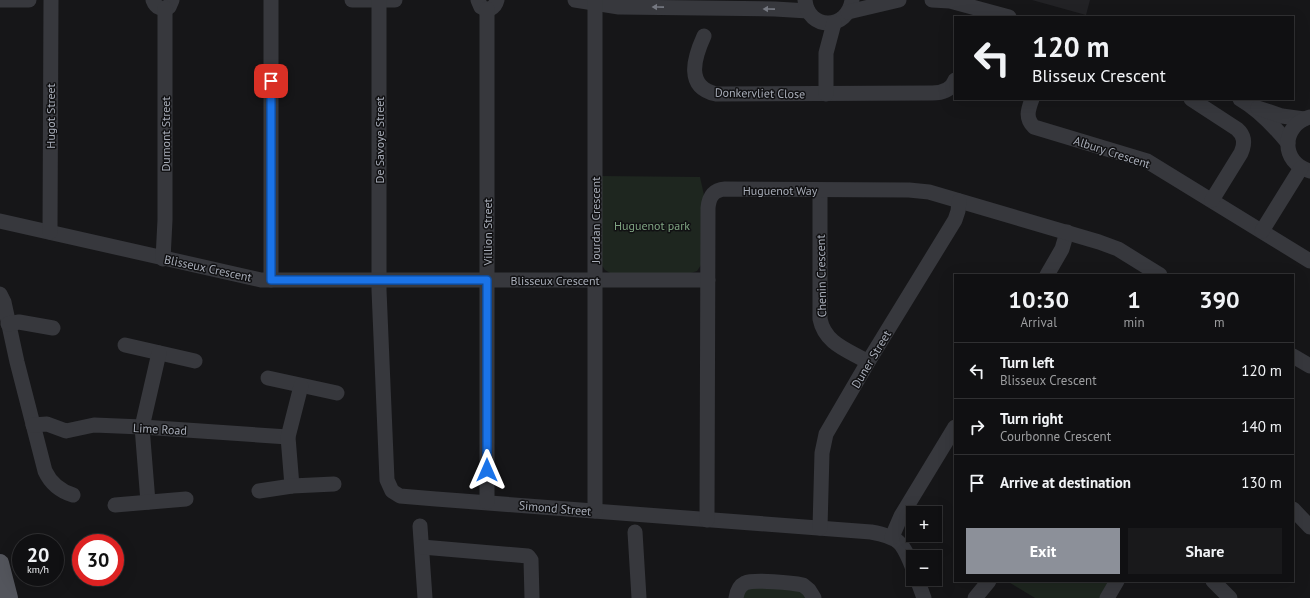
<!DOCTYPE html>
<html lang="en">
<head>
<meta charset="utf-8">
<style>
	:root { --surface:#101012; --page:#19191b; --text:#f1f3f6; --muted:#9c9d9f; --line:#303032; --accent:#8c9099 }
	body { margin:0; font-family:"PT Sans",sans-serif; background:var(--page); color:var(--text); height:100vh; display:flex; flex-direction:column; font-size:15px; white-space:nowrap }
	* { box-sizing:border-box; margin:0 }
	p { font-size:13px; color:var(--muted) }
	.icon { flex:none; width:22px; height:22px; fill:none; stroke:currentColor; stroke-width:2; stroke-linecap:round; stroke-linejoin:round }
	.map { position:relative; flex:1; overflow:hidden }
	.panel { position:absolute; left:954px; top:274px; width:340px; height:308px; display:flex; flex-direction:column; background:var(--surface); border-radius:0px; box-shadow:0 4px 16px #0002,0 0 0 1px var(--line) }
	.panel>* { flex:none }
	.guide { position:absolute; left:954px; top:16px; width:340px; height:84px; border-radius:0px; box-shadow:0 4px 16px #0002,0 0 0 1px var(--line); background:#101012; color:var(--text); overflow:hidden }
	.buttons { position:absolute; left:906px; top:506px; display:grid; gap:8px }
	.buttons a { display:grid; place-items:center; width:36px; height:36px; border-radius:0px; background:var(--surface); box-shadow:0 4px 16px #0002,0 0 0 1px var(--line); font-size:20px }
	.speed { position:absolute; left:12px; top:534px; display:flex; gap:8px; font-size:20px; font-weight:700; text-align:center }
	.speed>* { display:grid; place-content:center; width:52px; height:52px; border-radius:50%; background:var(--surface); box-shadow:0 4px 16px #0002,0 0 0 1px var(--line); line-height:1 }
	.speed small { font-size:10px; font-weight:400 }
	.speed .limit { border:6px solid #d22; background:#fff; color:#111 }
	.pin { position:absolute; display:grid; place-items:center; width:34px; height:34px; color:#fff; margin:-17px; border-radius:8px; box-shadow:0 2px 6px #0006 }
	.me { position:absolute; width:44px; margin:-22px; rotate:0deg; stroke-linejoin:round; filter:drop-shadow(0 0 3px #0008) }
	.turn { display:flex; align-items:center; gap:14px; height:84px; padding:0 12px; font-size:18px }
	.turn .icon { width:52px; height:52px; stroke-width:2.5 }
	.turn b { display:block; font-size:28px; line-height:34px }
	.eta { display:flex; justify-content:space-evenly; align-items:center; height:68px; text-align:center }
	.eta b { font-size:24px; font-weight:700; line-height:28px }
	.action { display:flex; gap:8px; margin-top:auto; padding:8px 12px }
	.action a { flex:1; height:46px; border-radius:0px; background:var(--accent); color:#fff; font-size:16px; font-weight:700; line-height:46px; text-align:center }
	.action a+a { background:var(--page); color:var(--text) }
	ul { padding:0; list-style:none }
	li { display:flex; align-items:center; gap:12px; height:56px; padding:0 12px; border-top:1px solid var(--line) }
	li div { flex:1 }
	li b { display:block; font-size:15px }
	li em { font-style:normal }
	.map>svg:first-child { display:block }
</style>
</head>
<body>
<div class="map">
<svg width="1310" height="598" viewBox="0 0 1310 598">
	<rect width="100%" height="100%" fill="#161618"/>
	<path fill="#222225" d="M1032,0H1090L1086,15Z"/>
	<g fill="#1e261f">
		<path d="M601,176L700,177L704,195L701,265L697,271L691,273H610L605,270L601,264Z"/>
		<path d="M1007,581H1112L1102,598H1035Z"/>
		<path d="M745,588H796L809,598H739Z"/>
	</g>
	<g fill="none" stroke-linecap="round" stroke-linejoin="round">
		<g stroke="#37383d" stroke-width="15">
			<path d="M0,0H29"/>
			<path d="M153,0C156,8 162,10 169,7L172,0"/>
			<path d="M271,0V280"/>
			<path d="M352,0H395"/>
			<path d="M379,0V290L387,480L392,491L400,496L436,499L871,532C900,537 903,543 913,569"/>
			<path d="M478,0L481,7C488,12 495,8 497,0"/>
			<path d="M575,0L619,7L775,9L808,11"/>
			<path d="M805,0C808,31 848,30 852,0"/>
			<path d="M932,0L950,1L1009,17"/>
			<path d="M848,12L899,0"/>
			<path d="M704,36C694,58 685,87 716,94L932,93C942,93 952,90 955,80"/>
			<path d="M826,94V53L834,23"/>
			<path d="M1032,99C1028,110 1025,118 1034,127L1147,161L1310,261"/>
			<path d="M1191,99L1237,129C1245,136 1245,144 1241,153L1212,200"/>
			<path d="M1240,99C1259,110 1274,126 1288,143"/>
			<path d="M1258,108L1282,116L1304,119"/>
			<path d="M1310,117C1281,125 1280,163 1310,171"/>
			<path d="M820,190V319C825,344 848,350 868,362"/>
			<path d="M0,221L261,280H708"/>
			<path d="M1262,231L1301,168"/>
			<path d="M50,232L51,0"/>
			<path d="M163,259L165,220V8"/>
			<path d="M1047,275L1062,249L1067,232"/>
			<path d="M0,294L4,302L17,362L45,471C51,484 60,491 73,495"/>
			<path d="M8,324L19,322L53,328"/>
			<path d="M125,345L195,361"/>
			<path d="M1293,356L1310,366"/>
			<path d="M268,378L337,393"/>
			<path d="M33,425L47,424L66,431L94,425L142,427L288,437"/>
			<path d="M292,486L288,437L301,386"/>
			<path d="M259,491L292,486L334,484"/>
			<path d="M148,502L142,427L159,353"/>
			<path d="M487,502V9"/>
			<path d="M115,505L186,499"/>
			<path d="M1293,509L1310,527"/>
			<path d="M595,511V0"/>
			<path d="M707,520L708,208C709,197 713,190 725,189L909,190L929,192L1099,242L1118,249L1160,275"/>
			<path d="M420,526L425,598"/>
			<path d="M820,528L822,453L826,434L868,362L955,220L958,211L959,201"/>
			<path d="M635,532L639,598"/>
			<path d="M892,537L901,516L955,427"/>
			<path d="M422,547L528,556L531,560L532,598"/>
			<path d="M917,579L924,598"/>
			<path d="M1213,581L1230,598"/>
			<path d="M736,598C737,591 739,586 745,583C754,579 793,583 803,585L809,590L814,598"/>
			<path d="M975,598L989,581"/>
			<path d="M1107,598L1117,581"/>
		</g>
		<path stroke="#53555c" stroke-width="18" d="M0,563L9,598"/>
	</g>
	<defs><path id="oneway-solid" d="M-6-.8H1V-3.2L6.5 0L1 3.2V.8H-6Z"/></defs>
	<g fill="#757881">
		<use href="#oneway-solid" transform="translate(658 7) rotate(-179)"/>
		<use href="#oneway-solid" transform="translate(769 9) rotate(-179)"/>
	</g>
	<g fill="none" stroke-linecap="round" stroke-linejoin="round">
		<g stroke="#114b97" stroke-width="10">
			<path id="route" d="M271,81V280H487V470"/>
		</g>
		<use href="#route" stroke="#1a73e8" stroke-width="7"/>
	</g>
	<g text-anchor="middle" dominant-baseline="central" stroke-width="3" stroke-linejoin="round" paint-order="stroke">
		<g font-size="12" fill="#a8adb8" stroke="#111113">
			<text transform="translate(760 93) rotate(1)">Donkervliet Close</text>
			<text transform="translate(50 116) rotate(-90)">Hugot Street</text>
			<text transform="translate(165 134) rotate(-90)">Dumont Street</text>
			<text transform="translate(379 140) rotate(-90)">De Savoye Street</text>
			<text transform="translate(1112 152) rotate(18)">Albury Crescent</text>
			<text x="780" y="190">Huguenot Way</text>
			<text transform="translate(595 220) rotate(-90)">Jourdan Crescent</text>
			<text transform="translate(487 232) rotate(-90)">Villion Street</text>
			<text transform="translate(208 268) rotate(12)">Blisseux Crescent</text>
			<text transform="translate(821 276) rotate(-91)">Chenin Crescent</text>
			<text x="555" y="280">Blisseux Crescent</text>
			<text transform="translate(871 359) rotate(-59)">Duner Street</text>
			<text transform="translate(160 429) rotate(3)">Lime Road</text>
			<text transform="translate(555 508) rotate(5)">Simond Street</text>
		</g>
		<g font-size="12" fill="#7fa381" stroke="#111113">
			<text x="652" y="225">Huguenot park</text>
		</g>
	</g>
</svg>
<div class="buttons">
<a>+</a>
<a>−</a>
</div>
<div class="speed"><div>20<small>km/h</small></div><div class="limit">30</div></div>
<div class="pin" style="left:271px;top:81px;background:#d93025"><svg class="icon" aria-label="arrive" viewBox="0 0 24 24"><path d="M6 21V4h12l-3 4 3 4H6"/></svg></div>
<svg class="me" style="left:487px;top:470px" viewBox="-20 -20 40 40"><path d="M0-17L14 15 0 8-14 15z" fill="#1a73e8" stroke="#fff" stroke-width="4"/></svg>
<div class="guide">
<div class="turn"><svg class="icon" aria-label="left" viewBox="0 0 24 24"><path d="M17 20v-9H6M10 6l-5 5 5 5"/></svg><div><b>120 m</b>Blisseux Crescent</div></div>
</div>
<section class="panel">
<div class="eta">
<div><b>10:30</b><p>Arrival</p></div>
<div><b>1</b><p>min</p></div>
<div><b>390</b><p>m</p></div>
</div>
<ul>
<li><svg class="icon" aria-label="left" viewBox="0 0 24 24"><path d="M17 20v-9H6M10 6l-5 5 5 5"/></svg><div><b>Turn left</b><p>Blisseux Crescent</p></div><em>120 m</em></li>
<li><svg class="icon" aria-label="right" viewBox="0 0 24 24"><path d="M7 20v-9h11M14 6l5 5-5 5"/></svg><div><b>Turn right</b><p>Courbonne Crescent</p></div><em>140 m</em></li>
<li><svg class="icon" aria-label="arrive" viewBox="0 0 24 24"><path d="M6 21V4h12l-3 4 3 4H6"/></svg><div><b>Arrive at destination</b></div><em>130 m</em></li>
</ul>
<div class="action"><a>Exit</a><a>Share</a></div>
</section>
</div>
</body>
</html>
